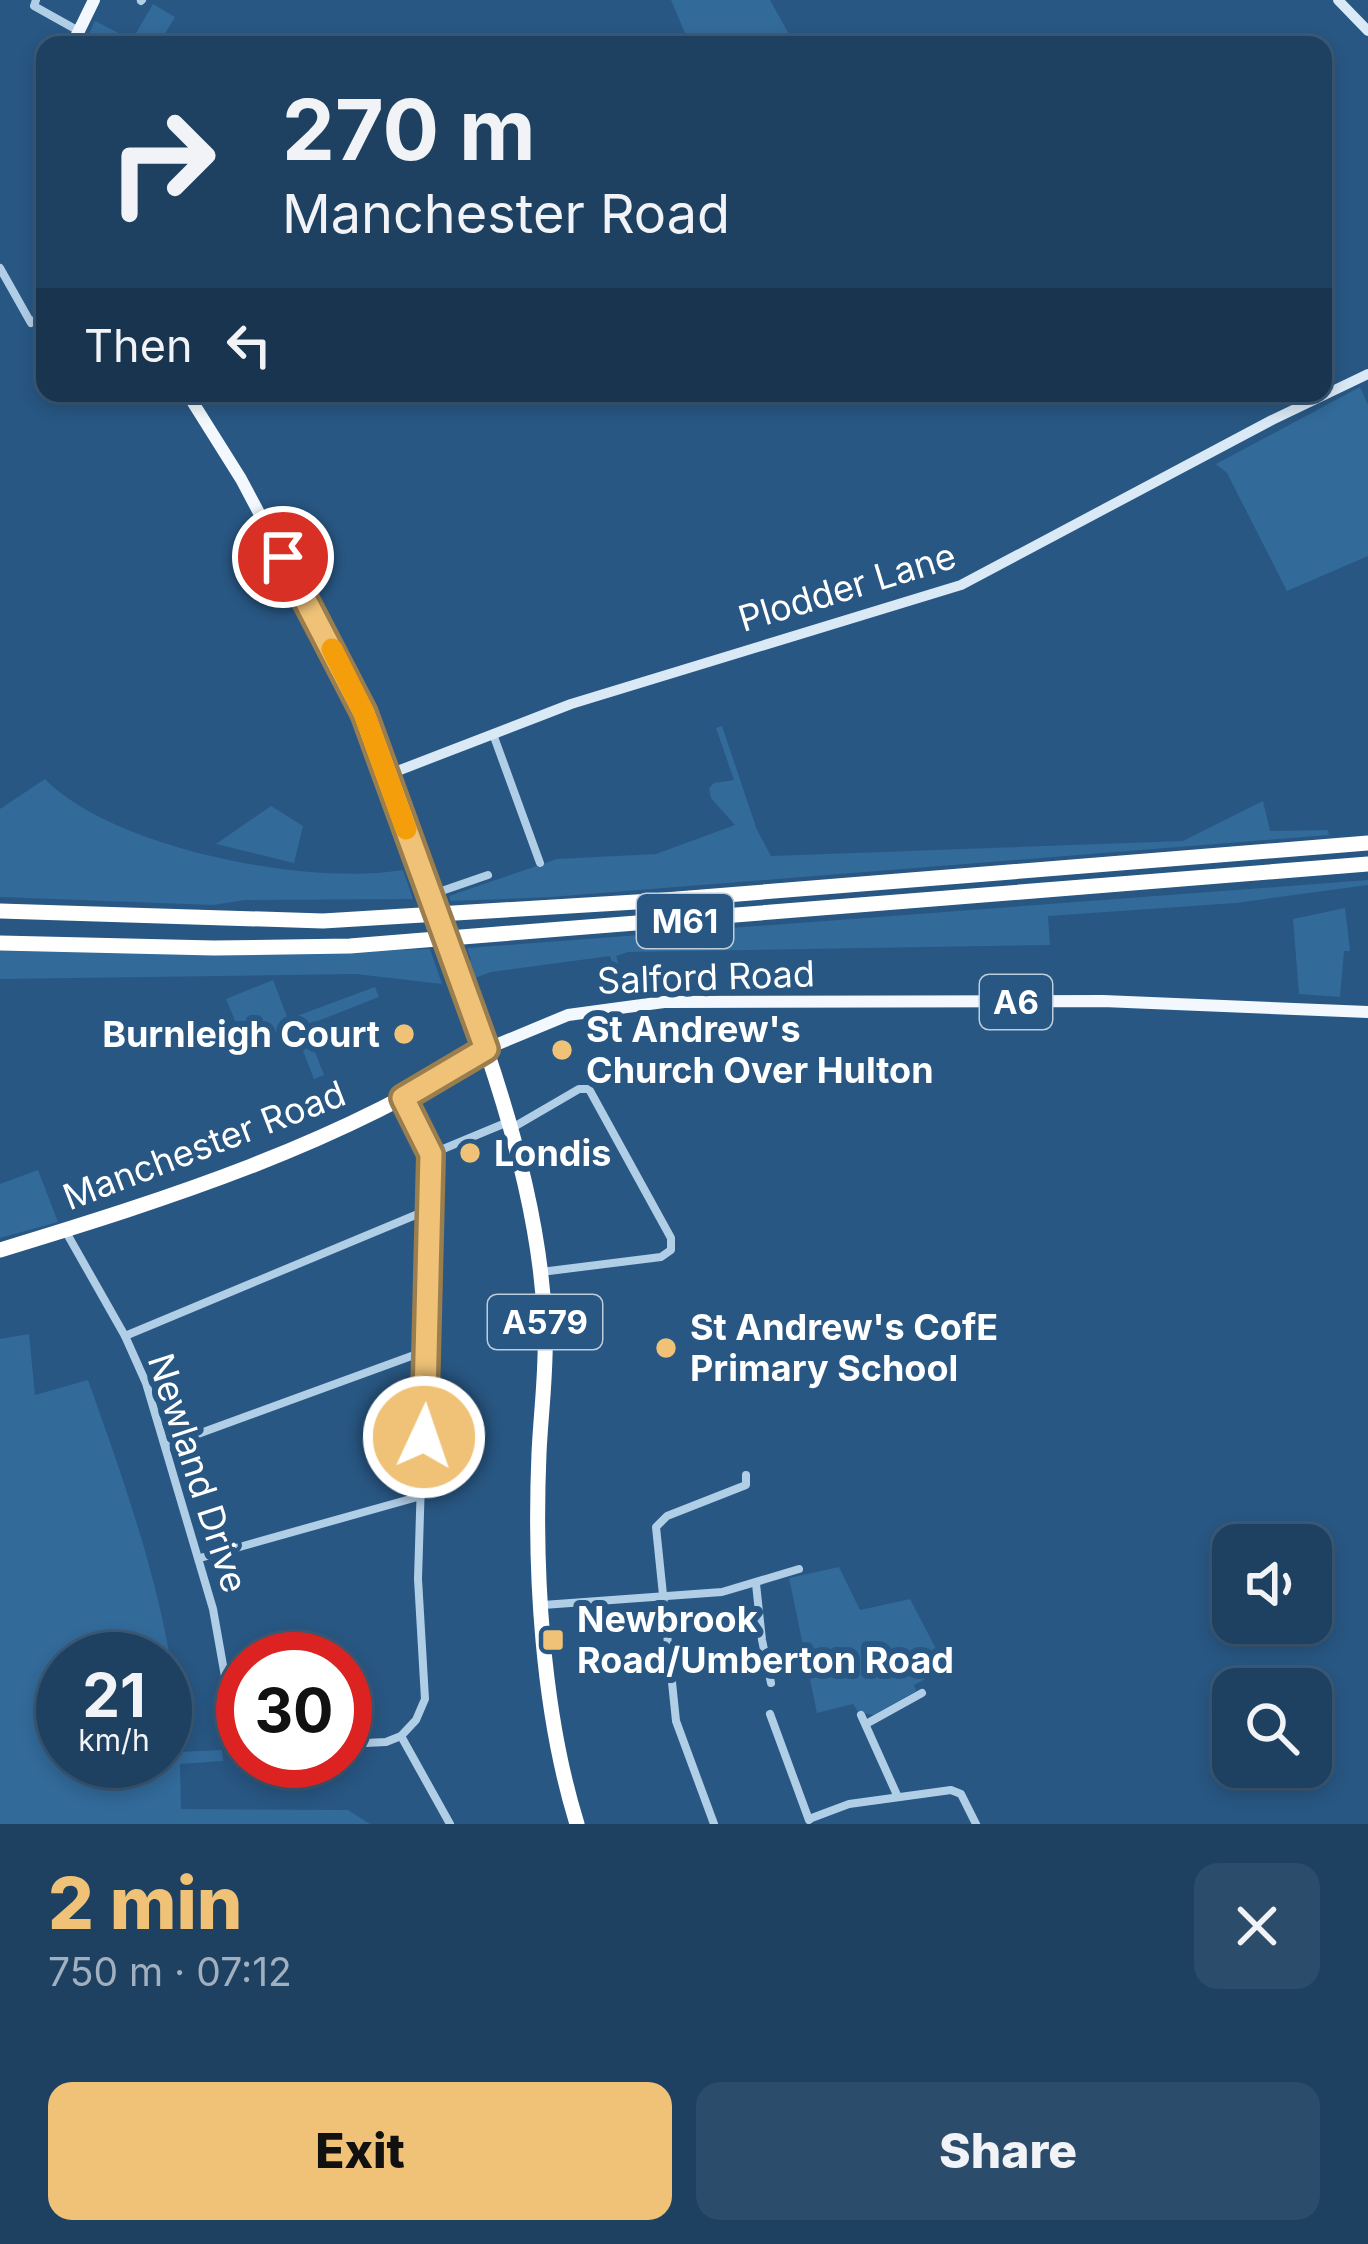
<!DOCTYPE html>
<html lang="en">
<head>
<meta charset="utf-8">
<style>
	:root { --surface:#1e4162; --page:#2b4c6b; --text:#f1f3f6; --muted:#a1afbe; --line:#3c5a77; --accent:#efc277 }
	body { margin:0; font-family:Inter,sans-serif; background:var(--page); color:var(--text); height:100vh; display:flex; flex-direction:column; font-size:45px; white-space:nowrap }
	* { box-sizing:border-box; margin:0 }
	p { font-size:39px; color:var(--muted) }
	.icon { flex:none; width:66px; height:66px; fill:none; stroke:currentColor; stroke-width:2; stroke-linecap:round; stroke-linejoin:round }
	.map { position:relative; height:1824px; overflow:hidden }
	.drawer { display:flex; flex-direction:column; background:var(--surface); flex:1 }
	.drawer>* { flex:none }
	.guide { position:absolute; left:36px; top:36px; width:1296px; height:366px; border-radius:24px; box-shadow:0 6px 18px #0003,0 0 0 3px var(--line); background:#1e4162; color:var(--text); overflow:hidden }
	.buttons { position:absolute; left:1212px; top:1524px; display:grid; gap:24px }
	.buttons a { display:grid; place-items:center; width:120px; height:120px; border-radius:24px; background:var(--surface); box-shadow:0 6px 18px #0003,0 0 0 3px var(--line); font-size:60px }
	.speed { position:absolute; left:36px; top:1632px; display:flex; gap:24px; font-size:60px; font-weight:700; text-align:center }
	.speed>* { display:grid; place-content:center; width:156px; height:156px; border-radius:50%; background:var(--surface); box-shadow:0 6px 18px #0003,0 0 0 3px var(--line); line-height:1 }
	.speed small { font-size:30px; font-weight:400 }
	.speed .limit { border:18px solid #d22; background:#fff; color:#111 }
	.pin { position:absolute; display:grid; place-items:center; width:102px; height:102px; color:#fff; margin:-51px; border:6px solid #fff; border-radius:50%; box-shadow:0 3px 12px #0007 }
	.me { position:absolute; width:132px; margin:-66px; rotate:3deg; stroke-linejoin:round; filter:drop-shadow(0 0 9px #0008) }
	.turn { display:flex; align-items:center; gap:42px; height:252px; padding:0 48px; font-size:54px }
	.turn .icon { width:156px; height:156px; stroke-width:2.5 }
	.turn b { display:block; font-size:84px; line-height:102px }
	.then { display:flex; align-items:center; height:114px; padding:0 48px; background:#0003; gap:24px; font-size:45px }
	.round { display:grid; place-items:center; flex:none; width:126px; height:126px; border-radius:24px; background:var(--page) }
	.summary { display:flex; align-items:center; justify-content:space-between; height:204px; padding:0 48px }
	h1 { font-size:72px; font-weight:800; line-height:90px; color:var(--accent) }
	.button { display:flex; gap:24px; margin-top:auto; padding:24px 48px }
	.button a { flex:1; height:138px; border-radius:24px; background:var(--accent); color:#111; font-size:48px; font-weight:800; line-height:138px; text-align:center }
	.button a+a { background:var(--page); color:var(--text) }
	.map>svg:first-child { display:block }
</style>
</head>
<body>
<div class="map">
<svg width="1368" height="1824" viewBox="0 0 1368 1824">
	<rect width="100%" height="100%" fill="#285783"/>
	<g fill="#326a9a" fill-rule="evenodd">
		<path d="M671,0H770L795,45H690Z"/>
		<path d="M153,4L175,17L158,45H84L95,21L132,40Z"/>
		<path d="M1360,387L1368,405V556L1287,591L1227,473L1216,464Z"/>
		<path d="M722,726L757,830L771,856L1183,841L1263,801L1270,831L1328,830L1329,835L551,897L451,901L449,896L557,859L656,854L735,825L711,798L709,788L714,783L734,780L716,728Z"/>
		<path d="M45,779C113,849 309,886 403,870L413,899L245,900L213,905L0,897V809Z"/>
		<path d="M271,806L303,826L294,863L216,844Z"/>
		<path d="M1368,880V885L1236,903L1048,916L1050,945L628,952L616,956L627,992L623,993L610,956L491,972L475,978L468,962L471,960L467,948Z"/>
		<path d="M1345,908L1350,951H1344L1340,997L1299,994L1293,919Z"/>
		<path d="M430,949L442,984L356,974L0,979V950L261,953Z"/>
		<path d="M273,980L291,1027L245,1045L226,999Z"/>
		<path d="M375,987L379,997L305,1026L324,1075L314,1079L294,1028L298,1026L294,1017Z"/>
		<path d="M38,1170L58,1222L0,1238V1184Z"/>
		<path d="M29,1334L35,1395L88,1380C129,1495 178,1630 179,1752L222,1750L223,1761L180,1764L181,1809L348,1810L370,1824H0V1339ZM63,1659H165V1761H63Z"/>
		<path d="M839,1567L860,1610L910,1599L946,1668L914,1685L916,1691L874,1715L858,1712L853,1704L817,1713L789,1578Z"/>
	</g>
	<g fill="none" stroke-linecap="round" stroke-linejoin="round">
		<g stroke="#b1cee7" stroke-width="8">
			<path d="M36,0L34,6L77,30"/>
			<path d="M141,1L142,0"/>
			<path d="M0,268L31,323L45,312"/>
			<path d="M493,734L540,863"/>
			<path d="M430,895L488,875"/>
			<path d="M512,1128L579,1089H589L671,1238V1250L661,1257L541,1272"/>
			<path d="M431,1154L508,1122"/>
			<path d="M66,1232L125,1336L146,1383L213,1609L229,1699L231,1746L243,1751"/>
			<path d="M125,1336L430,1209"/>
			<path d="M165,1446L428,1350"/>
			<path d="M200,1558L421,1496"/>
			<path d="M756,1584L762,1640L771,1683"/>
			<path d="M543,1605L722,1592L799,1569"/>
			<path d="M322,1640L324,1659"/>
			<path d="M770,1714L809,1820"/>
			<path d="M861,1715L897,1795"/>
			<path d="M866,1724L922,1693"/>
			<path d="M401,1736L450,1824"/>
			<path d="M345,1744L386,1742L401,1736L416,1720L425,1699L418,1579L431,1154L403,1098"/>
			<path d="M809,1819L849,1804L951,1790L961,1794L976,1824"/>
			<path d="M714,1824L676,1721L656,1527L667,1516L746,1485V1475"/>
		</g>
		<g stroke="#dae9f6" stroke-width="10">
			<path d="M1338,0L1368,31"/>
			<path d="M387,775L571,704L961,585L1272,420L1368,374"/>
		</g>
		<g stroke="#f2f8fd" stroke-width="12">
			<path d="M72,45L94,0"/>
			<path d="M187,393L241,479L353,690L430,895"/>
			<path d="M455,965L486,1049L568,1015L664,1002L1103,1001L1368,1012"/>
		</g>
		<g stroke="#fff" stroke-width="15">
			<path d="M0,911L323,921L652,901L1368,843"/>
			<path d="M0,943L214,948L350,946L1368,864"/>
			<path d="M0,1250C167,1199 338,1145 486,1049C516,1138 541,1231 545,1325C547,1368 541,1410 539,1453C534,1571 542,1711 577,1824"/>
		</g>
		<path stroke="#f2f8fd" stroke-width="12" d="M430,895L455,965"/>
	</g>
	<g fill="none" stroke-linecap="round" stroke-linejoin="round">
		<g stroke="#9b7e4d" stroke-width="30">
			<path id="route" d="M283,557L364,713L486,1049L403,1098L431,1154L424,1437"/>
		</g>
		<use href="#route" stroke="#efc277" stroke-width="21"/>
		<path stroke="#f59e0b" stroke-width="21" d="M332,649L364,713L406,829"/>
	</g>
	<g fill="#efc277" stroke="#285783" stroke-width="4.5">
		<circle cx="404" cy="1034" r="12"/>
		<circle cx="562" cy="1050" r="12"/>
		<circle cx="470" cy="1153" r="12"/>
		<circle cx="666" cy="1348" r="12"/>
		<rect x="541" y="1628" width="24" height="24" rx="6"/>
	</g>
	<g text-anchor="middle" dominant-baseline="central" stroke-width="12" stroke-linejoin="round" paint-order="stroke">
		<g fill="#285783" stroke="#becdda" stroke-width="3">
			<rect x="637" y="894" width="96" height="54" rx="9"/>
			<rect x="980" y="975" width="72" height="54" rx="9"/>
			<rect x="488" y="1295" width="114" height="54" rx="9"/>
		</g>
		<g font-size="33" font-weight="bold" fill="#fff">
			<text x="685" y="921">M61</text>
			<text x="1016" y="1002">A6</text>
			<text x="545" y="1322">A579</text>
		</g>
		<g font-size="36" fill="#fff" stroke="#285783">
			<text transform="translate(847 587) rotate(-17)">Plodder Lane</text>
			<text transform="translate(706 977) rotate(-2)">Salford Road</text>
			<text transform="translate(204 1145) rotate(-21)">Manchester Road</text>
			<text transform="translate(198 1473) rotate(72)">Newland Drive</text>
		</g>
		<g font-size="36" font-weight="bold" fill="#fff" stroke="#285783" text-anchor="start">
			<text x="586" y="1029">St Andrew's<tspan x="586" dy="41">Church Over Hulton</tspan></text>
			<text x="380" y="1034" text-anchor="end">Burnleigh Court</text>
			<text x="494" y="1153">Londis</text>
			<text x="690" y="1327">St Andrew's CofE<tspan x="690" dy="41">Primary School</tspan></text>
			<text x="577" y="1619">Newbrook<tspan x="577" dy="41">Road/Umberton Road</tspan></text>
		</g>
	</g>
</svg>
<div class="buttons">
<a><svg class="icon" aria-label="sound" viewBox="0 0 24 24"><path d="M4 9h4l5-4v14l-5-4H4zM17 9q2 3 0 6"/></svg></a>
<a><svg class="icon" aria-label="search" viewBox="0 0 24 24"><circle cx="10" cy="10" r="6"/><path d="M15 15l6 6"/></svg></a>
</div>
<div class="speed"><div>21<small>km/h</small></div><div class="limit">30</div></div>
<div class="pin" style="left:283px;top:557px;background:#d93025"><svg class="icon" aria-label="arrive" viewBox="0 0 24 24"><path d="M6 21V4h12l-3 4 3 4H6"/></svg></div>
<svg class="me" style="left:424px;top:1437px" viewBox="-20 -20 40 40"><circle r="17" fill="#efc277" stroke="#fff" stroke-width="3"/><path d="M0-11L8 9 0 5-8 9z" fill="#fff"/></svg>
<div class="guide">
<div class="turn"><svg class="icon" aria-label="right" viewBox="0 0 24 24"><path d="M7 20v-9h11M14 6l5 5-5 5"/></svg><div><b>270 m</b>Manchester Road</div></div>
<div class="then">Then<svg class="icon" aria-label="left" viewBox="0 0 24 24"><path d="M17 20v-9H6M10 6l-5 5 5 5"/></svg></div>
</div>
</div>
<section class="drawer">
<div class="summary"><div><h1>2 min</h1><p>750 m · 07:12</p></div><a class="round"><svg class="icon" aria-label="close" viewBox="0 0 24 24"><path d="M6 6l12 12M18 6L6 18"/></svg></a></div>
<div class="button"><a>Exit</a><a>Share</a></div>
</section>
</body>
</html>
